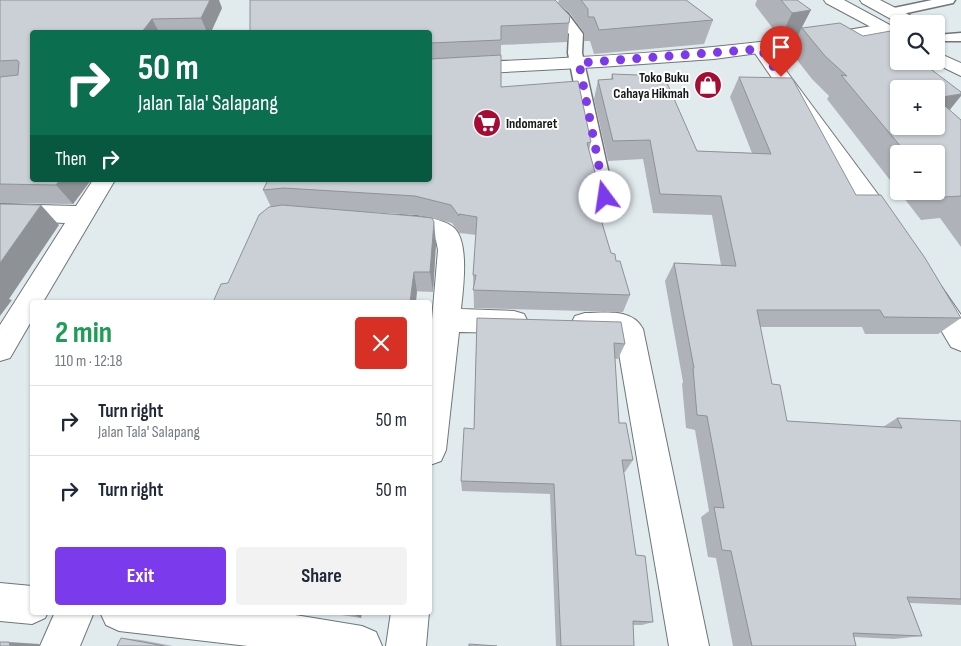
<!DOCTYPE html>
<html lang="en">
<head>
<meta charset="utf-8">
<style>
	:root { --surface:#fff; --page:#f2f2f3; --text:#1f2937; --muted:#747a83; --line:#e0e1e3; --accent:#7c3aed }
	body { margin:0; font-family:"Sofia Sans Condensed",sans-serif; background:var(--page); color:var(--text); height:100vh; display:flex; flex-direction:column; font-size:19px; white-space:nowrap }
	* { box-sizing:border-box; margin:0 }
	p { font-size:16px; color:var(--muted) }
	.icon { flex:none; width:28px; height:28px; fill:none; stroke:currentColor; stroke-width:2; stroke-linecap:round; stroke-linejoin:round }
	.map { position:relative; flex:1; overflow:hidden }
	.sheet { position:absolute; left:30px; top:300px; width:402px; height:315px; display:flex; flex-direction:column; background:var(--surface); border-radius:5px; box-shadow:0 1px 4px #0004 }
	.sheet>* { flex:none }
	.hud { position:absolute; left:30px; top:30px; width:402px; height:152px; border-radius:5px; box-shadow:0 1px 4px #0004; background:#0b6e4f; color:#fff; overflow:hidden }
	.controls { position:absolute; left:890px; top:15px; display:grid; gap:10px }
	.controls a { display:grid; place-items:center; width:55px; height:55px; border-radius:5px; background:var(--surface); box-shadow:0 1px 4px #0004; font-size:25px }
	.pin { position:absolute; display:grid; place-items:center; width:42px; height:42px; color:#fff; margin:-51px -21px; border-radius:50% 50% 50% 0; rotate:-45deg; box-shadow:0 0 5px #0007 }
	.pin .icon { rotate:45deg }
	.me { position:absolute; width:55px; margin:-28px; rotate:346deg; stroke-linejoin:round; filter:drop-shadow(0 0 4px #0008) }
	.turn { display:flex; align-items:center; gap:18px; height:105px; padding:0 25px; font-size:22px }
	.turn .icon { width:65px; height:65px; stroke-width:2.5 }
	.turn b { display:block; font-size:35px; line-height:42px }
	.then { display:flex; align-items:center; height:48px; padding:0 25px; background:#0003; gap:10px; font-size:19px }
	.round { display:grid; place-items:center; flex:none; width:52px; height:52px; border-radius:5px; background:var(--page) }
	.headline { display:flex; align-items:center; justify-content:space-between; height:85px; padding:0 25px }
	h1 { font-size:30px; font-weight:700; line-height:38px; color:#1e9e55 }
	.button { display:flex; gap:10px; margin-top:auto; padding:10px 25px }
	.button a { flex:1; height:58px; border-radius:5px; background:var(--accent); color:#fff; font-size:20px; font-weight:700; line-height:58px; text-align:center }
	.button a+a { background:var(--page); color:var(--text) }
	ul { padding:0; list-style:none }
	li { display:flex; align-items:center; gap:15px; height:70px; padding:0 25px; border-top:1px solid var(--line) }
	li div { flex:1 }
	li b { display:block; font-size:19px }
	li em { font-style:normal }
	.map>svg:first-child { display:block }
</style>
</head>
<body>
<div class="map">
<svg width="961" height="646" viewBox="0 0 961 646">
	<rect width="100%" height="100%" fill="#e1ebee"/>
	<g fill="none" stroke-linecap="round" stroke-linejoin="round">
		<g stroke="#6e767a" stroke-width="3">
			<g id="service">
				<path d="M539,0H552L568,14L583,34L582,53L614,197L611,201L605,203L599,201L596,197L568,53L569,34L558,20Z"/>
				<path d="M932,0H955L953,3L893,16L887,12L889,9Z"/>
				<path d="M961,33V41H936V35Z"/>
			</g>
		</g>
		<g stroke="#6e767a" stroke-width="2">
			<g id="minor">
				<path d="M761,44L767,45L897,220L900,226L897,232L888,235L879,232L752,49L755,45Z"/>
				<path d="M93,180H115L43,302H32V320L10,358L0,361V325L65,223L0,220V204L76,206Z"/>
				<path d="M397,215C415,216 438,216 453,227C470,240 463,290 461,309L514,311L524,314L528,322L524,330L514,333L459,332L446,450L441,461L430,465V343L438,250L436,240L429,236L389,230L385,224L389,218Z"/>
				<path d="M932,282L941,286L961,315V351L951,347L919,293L923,286Z"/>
				<path d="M585,313C606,313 632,308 643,329L709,646H669L616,336L585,335L575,332L571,324L575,316Z"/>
				<path d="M0,583L32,586V612H48L45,618L32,624L0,621Z"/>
				<path d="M55,612H94L80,646H40Z"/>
				<path d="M100,612H277L362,626L376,632L382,646H248L119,631L106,625Z"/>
				<path d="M391,612H429L426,646H386Z"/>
			</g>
		</g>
		<g stroke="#6e767a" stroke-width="2">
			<path id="secondary" d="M883,24L889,25L892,29L889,33L827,44L714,59L600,67L430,76V64C582,58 733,51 883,24Z"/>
		</g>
		<g stroke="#6e767a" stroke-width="2">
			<g id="trunk">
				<path d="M824,0H844L899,30V42L826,3Z"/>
				<path d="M860,0H880L919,20L921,24H900L862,3Z"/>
				<path d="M936,52L961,63V76L930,61H936Z"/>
			</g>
		</g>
		<use href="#service" fill="#fff" fill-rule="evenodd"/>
		<use href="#minor" fill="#fff" fill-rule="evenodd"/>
		<use href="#secondary" fill="#fff" fill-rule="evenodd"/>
		<use href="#trunk" fill="#fff" fill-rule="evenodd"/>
	</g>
	<g fill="#afb3b9" fill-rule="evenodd">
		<path d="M0,0L222,8L211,32H32V180H91L73,204L0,203Z"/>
		<path d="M250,0L569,23L567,42L501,45V87L591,142L589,151L598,183L595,199L611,253L616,261L630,295L623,312L474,308L473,275L476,235L460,233V234L452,223L417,215L367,212L436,243L433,292L228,283L271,207L263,190L267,182L266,180H430V32Z"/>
		<path d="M559,0H686L713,20L704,44L594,54L590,41H584V33L570,13L558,3Z"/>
		<path d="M757,0H797L802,28L899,61H926L924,64L949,110L961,120V247L940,218L921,220L827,99L829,96L812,79L790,51L798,35L780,38L755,5ZM899,154H936V191H899Z"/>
		<path d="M612,74L697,151L752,153L730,97L739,77L856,195L961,318L938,334H865L862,327H760L772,384L787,421L883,427L897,418L961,421V605L910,603L922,636L894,639L854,637L856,646H733L716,558L708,557L701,517L709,511L695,430L686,428L682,384L683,382L665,281L674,263L721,265L712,215L653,213L643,159L608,161L594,99L598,80L611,79Z"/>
		<path d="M477,318L625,344L618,359H615L619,423L633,460L625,472H623L636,555L653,622L642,625H633L634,646H556L550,494L462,491L461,481L474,429Z"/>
		<path d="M322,612H362L361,618Z"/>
		<path d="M121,638L141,640L173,646H117Z"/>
	</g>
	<g fill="#8e9296">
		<path d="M210,0H219L222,8L211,32H207L201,18Z"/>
		<path d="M811,10L798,35L780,38L792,13Z"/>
		<path d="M152,19L159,32H142Z"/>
		<path d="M961,94V96L944,117L936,98Z"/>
		<path d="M60,180H91L73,204L56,185Z"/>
		<path d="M41,205L59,225L9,299L12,300L0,316V263Z"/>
		<path d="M434,222L436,243L433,292L430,272Z"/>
		<path d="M414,272L417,292L416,302H410Z"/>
		<path d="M351,612H362L361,618L351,613Z"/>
		<path d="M9,642L39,644V646H10Z"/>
	</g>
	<g fill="#cbd0d7" stroke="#8e9296">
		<path d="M0,0H210L201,18L152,19L142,32H32V180H60L56,185L0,184V77L18,75L19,62L17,60L0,61Z"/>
		<path d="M250,0H555L570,16L569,23L501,26V40L430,43V32H250Z"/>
		<path d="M581,0H686L713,20L599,30L594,17H588V9Z"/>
		<path d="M781,0H797L811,10L792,13Z"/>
		<path d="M840,23L863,36L896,30L899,32V61H920L961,92V94L936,98V89H899V126H936V98L961,120V196L943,197L936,189V154H907L841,75L847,76L825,56L802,28Z"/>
		<path d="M501,55V87L578,81L591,142L587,143L598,183H590L611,253L615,254L616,261H620L630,295L473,290L476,275H473L477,217L459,214V216L451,205L415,196L284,188L263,190L268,180H430V59Z"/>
		<path d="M612,74L664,76L697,151L771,154L739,77L792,78L856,195H881L925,258L961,318L884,317L880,310H757L772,384L780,385L787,421L902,428L897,418L961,421V599L907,597L922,636L853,633L856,646H752L731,551L722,550L714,507L724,508L707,416L697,415L693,368H694L674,263L736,266L721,196L660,194L650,140L613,141L598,80L613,79Z"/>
		<path d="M0,204L41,205L0,263Z"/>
		<path d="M282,205L414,216L432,218L434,222L430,272H414L410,302H213L221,284L228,283L259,215L269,207Z"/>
		<path d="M477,318L621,322L625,344L614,343L619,423H626L633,460H622L636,555L645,556L653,622L633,621L634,646H561L554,484L461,481L464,428L474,429Z"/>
		<path d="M121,638L164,646H117Z"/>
		<path d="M0,642H9L10,646H0Z"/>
		<path d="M469,644L497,646H469Z"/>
	</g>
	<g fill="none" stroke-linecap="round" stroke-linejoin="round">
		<path stroke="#7c3aed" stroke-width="9" stroke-dasharray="0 16.2" d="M605,197L579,63L761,49L781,77"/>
	</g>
	<defs>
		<g id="shop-disc" transform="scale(1.4375)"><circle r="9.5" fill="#a60c33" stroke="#fff"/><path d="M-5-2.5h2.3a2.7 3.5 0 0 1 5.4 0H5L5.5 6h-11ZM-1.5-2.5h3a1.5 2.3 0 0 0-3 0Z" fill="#fff"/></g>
		<g id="supermarket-disc" transform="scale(1.4375)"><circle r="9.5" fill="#a60c33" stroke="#fff"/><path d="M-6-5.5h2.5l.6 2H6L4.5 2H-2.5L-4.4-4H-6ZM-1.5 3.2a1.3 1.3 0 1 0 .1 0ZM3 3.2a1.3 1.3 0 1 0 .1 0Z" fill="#fff"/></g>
	</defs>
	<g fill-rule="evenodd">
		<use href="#shop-disc" x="708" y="85"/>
		<use href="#supermarket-disc" x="487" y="123"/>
	</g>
	<g text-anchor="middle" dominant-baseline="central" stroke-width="4" stroke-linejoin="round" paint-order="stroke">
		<g font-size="14" font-weight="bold" fill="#141718" stroke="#fff" text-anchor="end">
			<text x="689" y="77">Toko Buku<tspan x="689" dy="16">Cahaya Hikmah</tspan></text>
			<text x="506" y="123" text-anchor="start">Indomaret</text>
		</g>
	</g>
</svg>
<div class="controls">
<a><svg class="icon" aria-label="search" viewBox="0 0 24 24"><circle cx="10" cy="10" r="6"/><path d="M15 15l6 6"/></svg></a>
<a>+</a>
<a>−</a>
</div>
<div class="pin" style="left:781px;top:77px;background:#d93025"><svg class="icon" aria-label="arrive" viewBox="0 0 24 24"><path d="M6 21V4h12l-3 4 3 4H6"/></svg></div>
<svg class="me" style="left:605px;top:197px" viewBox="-20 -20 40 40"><circle r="19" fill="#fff"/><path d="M0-13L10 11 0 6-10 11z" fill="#7c3aed"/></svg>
<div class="hud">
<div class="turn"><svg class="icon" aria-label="right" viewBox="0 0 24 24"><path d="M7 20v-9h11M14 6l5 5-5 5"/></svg><div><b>50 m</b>Jalan Tala' Salapang</div></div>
<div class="then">Then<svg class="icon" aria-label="right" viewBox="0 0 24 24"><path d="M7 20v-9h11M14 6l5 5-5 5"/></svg></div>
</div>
<section class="sheet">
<div class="headline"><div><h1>2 min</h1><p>110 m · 12:18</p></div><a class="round" style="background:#d93025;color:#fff"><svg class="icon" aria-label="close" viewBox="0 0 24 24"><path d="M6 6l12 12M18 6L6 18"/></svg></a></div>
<ul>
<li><svg class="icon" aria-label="right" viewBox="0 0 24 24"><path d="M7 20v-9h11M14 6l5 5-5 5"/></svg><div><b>Turn right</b><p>Jalan Tala' Salapang</p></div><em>50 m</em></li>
<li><svg class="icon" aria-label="right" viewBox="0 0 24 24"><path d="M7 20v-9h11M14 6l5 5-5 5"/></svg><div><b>Turn right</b></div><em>50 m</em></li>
</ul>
<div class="button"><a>Exit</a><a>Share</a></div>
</section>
</div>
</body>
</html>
